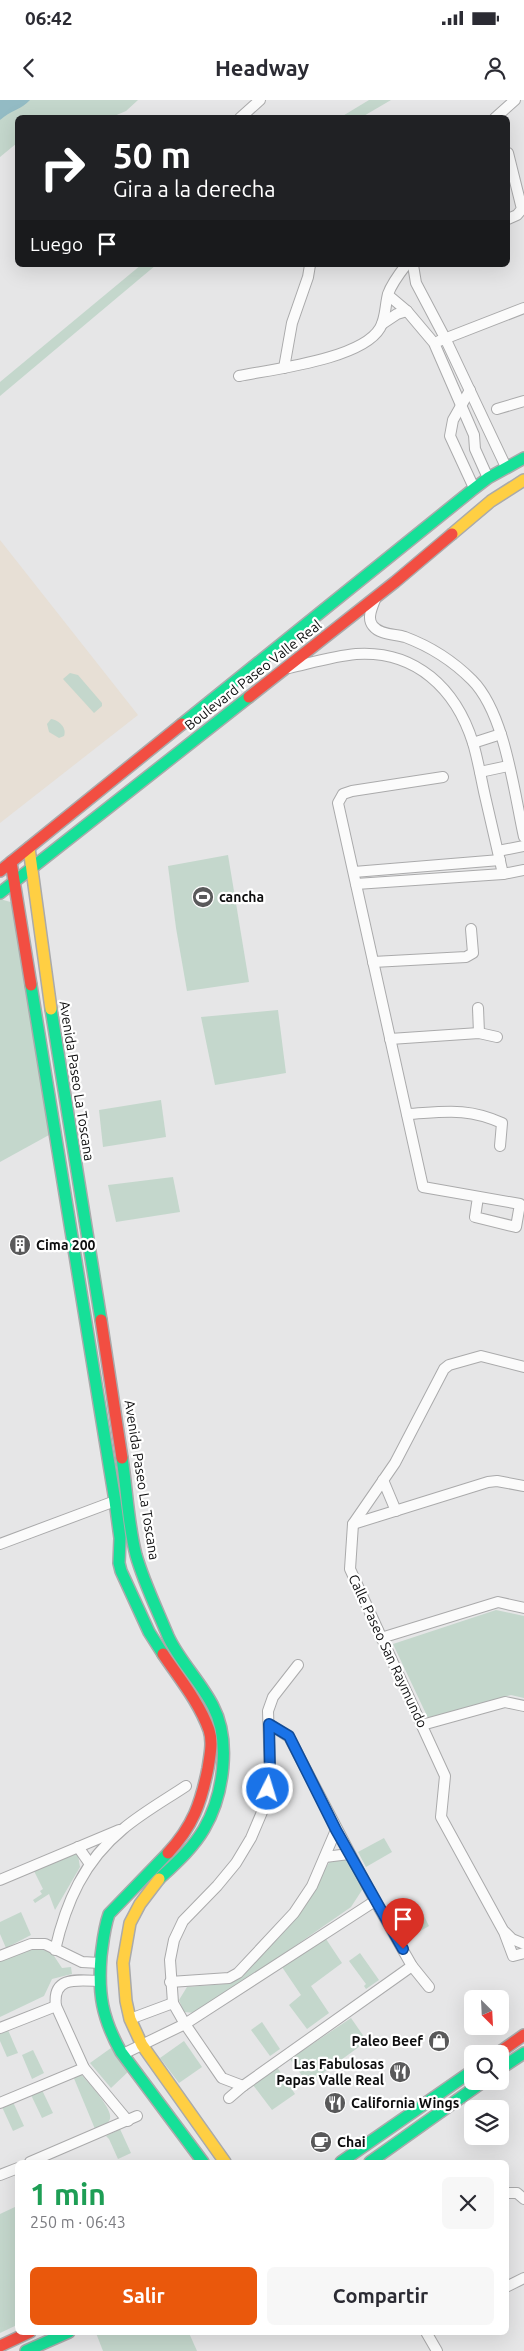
<!DOCTYPE html>
<html lang="es">
<head>
<meta charset="utf-8">
<style>
	:root { --surface:#fff; --page:#f7f7f7; --text:#2b2b33; --muted:#7c7c81; --accent:#ea580c }
	body { margin:0; font-family:Ubuntu,sans-serif; background:var(--page); color:var(--text); height:100vh; display:flex; flex-direction:column; font-size:19px; white-space:nowrap }
	* { box-sizing:border-box; margin:0 }
	p { font-size:16px; color:var(--muted) }
	.icon { flex:none; width:28px; height:28px; fill:none; stroke:currentColor; stroke-width:2; stroke-linecap:round; stroke-linejoin:round }
	.map { position:relative; flex:1; overflow:hidden }
	.drawer { position:absolute; left:15px; top:2060px; width:494px; height:175px; display:flex; flex-direction:column; background:var(--surface); border-radius:8px; box-shadow:0 5px 20px #0002 }
	.drawer>* { flex:none }
	.hud { position:absolute; left:15px; top:15px; width:495px; height:152px; border-radius:8px; box-shadow:0 5px 20px #0002; background:#202124; color:#fff; overflow:hidden }
	.needle { width:32px; rotate:156deg }
	.tools { position:absolute; left:464px; top:1890px; display:grid; gap:10px }
	.tools a { display:grid; place-items:center; width:45px; height:45px; border-radius:8px; background:var(--surface); box-shadow:0 5px 20px #0002; font-size:25px }
	.pin { position:absolute; display:grid; place-items:center; width:42px; height:42px; color:#fff; margin:-51px -21px; border-radius:50% 50% 50% 0; rotate:-45deg; box-shadow:0 0 5px #0007 }
	.pin .icon { rotate:45deg }
	.me { position:absolute; width:55px; margin:-28px; rotate:5deg; stroke-linejoin:round; filter:drop-shadow(0 0 4px #0008) }
	.turn { display:flex; align-items:center; gap:18px; height:105px; padding:0 15px; font-size:22px }
	.turn .icon { width:65px; height:65px; stroke-width:2.5 }
	.turn b { display:block; font-size:35px; line-height:42px }
	.then { display:flex; align-items:center; height:48px; padding:0 15px; background:#0003; gap:10px; font-size:19px }
	.round { display:grid; place-items:center; flex:none; width:52px; height:52px; border-radius:8px; background:var(--page) }
	.headline { display:flex; align-items:center; justify-content:space-between; height:85px; padding:0 15px }
	h1 { font-size:30px; font-weight:700; line-height:38px; color:#1e9e55 }
	.button { display:flex; gap:10px; margin-top:auto; padding:10px 15px }
	.button a { flex:1; height:58px; border-radius:8px; background:var(--accent); color:#fff; font-size:20px; font-weight:700; line-height:58px; text-align:center }
	.button a+a { background:var(--page); color:var(--text) }
	.status { display:flex; justify-content:space-between; align-items:center; height:35px; padding:0 25px; background:var(--surface); direction:ltr }
	.status svg { height:14px; fill:currentColor }
	header { display:flex; justify-content:space-between; align-items:center; height:65px; padding:0 15px; background:var(--surface); font-size:22px; font-weight:700 }
	.map>svg:first-child { display:block }
</style>
</head>
<body>
<div class="status"><b>06:42</b><svg viewBox="0 0 49 12"><path d="M0 12V9h3v3zM5 12V6h3v6zM10 12V3h3v9zM15 12V0h3v12zM26 1h20v11H26zM47 4h2v5h-2z"/></svg></div>
<header><svg class="icon" aria-label="back" viewBox="0 0 24 24"><path d="M15 5l-7 7 7 7"/></svg>Headway<svg class="icon" aria-label="person" viewBox="0 0 24 24"><circle cx="12" cy="8" r="4"/><path d="M4 21q1-7 8-7t8 7"/></svg></header>
<div class="map">
<svg width="524" height="2251" viewBox="0 0 524 2251">
	<rect width="100%" height="100%" fill="#e6e6e7"/>
	<path fill="#e7dfd5" d="M0,440L138,615L0,723Z"/>
	<g fill="#c4d7cc">
		<path d="M0,0H138L126,11L112,17L18,18L17,43L0,57Z"/>
		<path d="M369,0H391L362,17H341Z"/>
		<path d="M141,165H156L0,296V282Z"/>
		<path d="M70,573L78,575L102,603V606L94,613L63,579Z"/>
		<path d="M51,619C59,620 67,628 64,636L59,638L49,632L47,624Z"/>
		<path d="M228,755L249,882L187,891L176,828L168,766Z"/>
		<path d="M0,799L14,803L49,1035L0,1062Z"/>
		<path d="M278,910L286,973L215,985L201,917Z"/>
		<path d="M161,1000L166,1037L103,1047L99,1010Z"/>
		<path d="M173,1077L180,1112L116,1122L108,1085Z"/>
		<path d="M496,1510L524,1516V1598L511,1595L428,1618L393,1544Z"/>
		<path d="M384,1738L392,1752L366,1767L358,1752Z"/>
		<path d="M73,1752L78,1755L80,1767L55,1810L49,1794L35,1803L33,1800L42,1794L40,1791L43,1789L34,1771Z"/>
		<path d="M344,1757L364,1787L351,1807L210,1905L195,1913L184,1912L179,1900L187,1887L225,1884L243,1874L288,1828L332,1758Z"/>
		<path d="M21,1812L31,1835L6,1848L0,1834V1822Z"/>
		<path d="M423,1814L429,1826L410,1837L403,1824Z"/>
		<path d="M326,1839L342,1863L311,1886L329,1913L307,1929L289,1905L301,1895L282,1867Z"/>
		<path d="M35,1847L52,1853L62,1868L71,1867L72,1874L52,1879L44,1896L0,1917V1861Z"/>
		<path d="M360,1853L379,1880L366,1889L364,1886L366,1884L349,1861Z"/>
		<path d="M351,1918L367,1941L308,1984L290,1959Z"/>
		<path d="M262,1922L280,1949L270,1956L251,1930Z"/>
		<path d="M8,1930L18,1953L7,1957L0,1941V1934Z"/>
		<path d="M184,1941L202,1967L179,1983L160,1958Z"/>
		<path d="M111,1948L130,1970L111,1988L90,1963Z"/>
		<path d="M33,1950L44,1973L32,1979L22,1955Z"/>
		<path d="M277,1967L295,1994L272,2010L253,1985Z"/>
		<path d="M79,1972C86,1980 117,2012 109,2021C106,2025 99,2027 95,2029L73,1976Z"/>
		<path d="M42,1990L53,2013L42,2018L31,1995Z"/>
		<path d="M13,2002L24,2026L13,2031L2,2007Z"/>
		<path d="M120,2029L131,2053L118,2059L109,2039L106,2036Z"/>
		<path d="M17,2106V2225L0,2233V2114Z"/>
		<path d="M96,2233H189L197,2251H103Z"/>
	</g>
	<path fill="#93bbc4" d="M0,0H30C22,9 10,11 0,20Z"/>
	<g fill="none" stroke-linecap="round" stroke-linejoin="round">
		<g stroke="#aaaaab" stroke-width="12">
			<g id="street">
				<path d="M240,18L260,0"/>
				<path d="M495,18L515,0"/>
				<path d="M508,53L522,109L517,115L508,119"/>
				<path d="M413,165L416,183L445,238L506,367"/>
				<path d="M388,195L407,211L434,243L474,335L475,349L488,378"/>
				<path d="M382,224L397,214L407,211"/>
				<path d="M439,241L524,208"/>
				<path d="M284,268L292,223L308,177L310,165"/>
				<path d="M239,276C274,269 362,259 380,228C386,218 385,205 388,194C392,183 399,174 406,165"/>
				<path d="M470,290L453,320L450,336L474,388"/>
				<path d="M497,309L524,301"/>
				<path d="M376,497C373,506 366,518 373,526C380,535 395,534 405,537C429,546 453,561 472,580C505,613 514,692 524,737"/>
				<path d="M289,568C311,563 334,556 356,554C416,550 456,589 473,643C478,660 481,678 485,696C491,722 497,748 503,774"/>
				<path d="M473,643L501,634"/>
				<path d="M480,672L508,666"/>
				<path d="M443,677L352,691L343,694L338,703L423,1087L520,1104L516,1127L475,1117L478,1097"/>
				<path d="M498,751L524,746"/>
				<path d="M354,772L500,760"/>
				<path d="M356,784L503,774L524,770"/>
				<path d="M373,862L466,857L473,853L471,829"/>
				<path d="M478,908L479,933"/>
				<path d="M390,939L479,933L497,937"/>
				<path d="M407,1014C444,1012 467,1007 502,1023L500,1046"/>
				<path d="M524,1267L481,1256L449,1265L444,1269L395,1363L353,1424L350,1469L445,1676L441,1717L504,1832L513,1856L524,1853"/>
				<path d="M383,1380L396,1411"/>
				<path d="M353,1424L488,1382L497,1381L524,1386"/>
				<path d="M0,1444L115,1401"/>
				<path d="M381,1538L498,1502L524,1508"/>
				<path d="M269,1624L289,1637L375,1801L412,1866L429,1887"/>
				<path d="M422,1625L505,1602L524,1606"/>
				<path d="M78,1747L90,1764"/>
				<path d="M325,1757L349,1754"/>
				<path d="M0,1780L119,1730"/>
				<path d="M505,1832L512,1839L524,1844"/>
				<path d="M55,1850C66,1802 84,1761 123,1729C142,1713 165,1700 186,1686"/>
				<path d="M0,1856L31,1844H45L82,1862L100,1863"/>
				<path d="M99,1881C77,1880 52,1876 56,1906L84,1968L128,2021"/>
				<path d="M170,1882L229,1878L238,1873L294,1813L312,1786L336,1730"/>
				<path d="M130,1919L173,1903"/>
				<path d="M0,1928L56,1906"/>
				<path d="M123,1954L185,1924L375,1801"/>
				<path d="M243,1986L222,1978L185,1924L173,1903L170,1860L174,1840L183,1821L217,1786L236,1763L251,1738L265,1705L270,1673L268,1611L273,1597L298,1565"/>
				<path d="M229,1998L243,1986L412,1866"/>
				<path d="M0,2003L84,1968"/>
				<path d="M30,2062L137,2016"/>
				<path d="M0,2075L18,2068"/>
				<path d="M506,2093H517L524,2099"/>
				<path d="M506,2187L524,2178"/>
				<path d="M426,2232L437,2251"/>
			</g>
		</g>
		<g stroke="#aaaaab" stroke-width="14">
			<g id="fast">
				<path d="M182,624L471,391L488,378L524,358"/>
				<path d="M0,793L249,597"/>
				<path d="M31,885L115,1401L120,1438L119,1463L121,1471L149,1532L163,1554"/>
				<path d="M51,909L101,1220"/>
				<path d="M122,1358C127,1390 128,1424 136,1455C144,1483 157,1509 168,1536C178,1559 201,1582 213,1606C231,1640 224,1695 204,1729C193,1748 175,1764 159,1779"/>
				<path d="M168,1753L109,1814C104,1828 103,1841 101,1856C98,1894 102,1918 121,1952L203,2062"/>
				<path d="M500,1969L524,1953"/>
				<path d="M341,2062L472,1971"/>
				<path d="M370,2062L484,1981"/>
				<path d="M26,2251L69,2232"/>
			</g>
		</g>
		<g stroke="#aaaaab" stroke-width="14">
			<g id="slow">
				<path d="M452,434L491,401L524,380"/>
				<path d="M29,748L51,909"/>
				<path d="M159,1779L140,1804L130,1823L123,1863L126,1901L130,1919L142,1945L225,2062"/>
			</g>
		</g>
		<g stroke="#aaaaab" stroke-width="14">
			<g id="jam">
				<path d="M249,597L395,482L452,434"/>
				<path d="M11,762L31,885"/>
				<path d="M0,771L182,624"/>
				<path d="M101,1220L122,1358"/>
				<path d="M163,1554C179,1578 199,1602 209,1630C213,1642 210,1655 208,1668C201,1703 193,1726 168,1753"/>
				<path d="M497,1954L524,1935"/>
				<path d="M0,2246L30,2232"/>
			</g>
		</g>
		<use href="#street" stroke="#fbfbfb" stroke-width="10"/>
		<use href="#fast" stroke="#16e098" stroke-width="11"/>
		<use href="#slow" stroke="#ffcf43" stroke-width="11"/>
		<use href="#jam" stroke="#f24e42" stroke-width="11"/>
	</g>
	<g fill="none" stroke-linecap="round" stroke-linejoin="round">
		<g stroke="#114b97" stroke-width="12">
			<path id="route" d="M268,1689L270,1673L269,1624L289,1636L336,1730L403,1849"/>
		</g>
		<use href="#route" stroke="#1a73e8" stroke-width="9"/>
	</g>
	<defs>
		<g id="stadium-disc" transform="scale(1.125)"><circle r="9.5" fill="#59595a" stroke="#fff"/><path d="M0-5a6.5 5 0 1 0 0 10a6.5 5 0 1 0 0-10ZM-3.5-1.8h7v3.6h-7Z" fill="#fff"/></g>
		<g id="building-disc" transform="scale(1.125)"><circle r="9.5" fill="#59595a" stroke="#fff"/><path d="M-4-6H4V6H1V3H-1V6H-4ZM-2.5-4.3h1.7v1.8h-1.7ZM.8-4.3h1.7v1.8H.8ZM-2.5-1h1.7V.8h-1.7ZM.8-1h1.7V.8H.8Z" fill="#fff"/></g>
		<g id="shop-disc" transform="scale(1.125)"><circle r="9.5" fill="#59595a" stroke="#fff"/><path d="M-5-2.5h2.3a2.7 3.5 0 0 1 5.4 0H5L5.5 6h-11ZM-1.5-2.5h3a1.5 2.3 0 0 0-3 0Z" fill="#fff"/></g>
		<g id="restaurant-disc" transform="scale(1.125)"><circle r="9.5" fill="#59595a" stroke="#fff"/><path d="M-5-6h1v4h1v-4h1v4h1v-4h1v5L-1.5 .5V6h-2V.5L-5-1ZM5-6V6H3V1.5H1.5Q1.5-4 5-6Z" fill="#fff"/></g>
		<g id="cafe-disc" transform="scale(1.125)"><circle r="9.5" fill="#59595a" stroke="#fff"/><path d="M-5.5-4.5H6V0H3Q3 3.5 0 3.5H-2.5Q-5.5 3.5-5.5 0ZM3-3.2v2h1.7v-2ZM-6 4.5H4V6H-6Z" fill="#fff"/></g>
	</defs>
	<g fill-rule="evenodd">
		<use href="#stadium-disc" x="203" y="797"/>
		<use href="#building-disc" x="20" y="1145"/>
		<use href="#shop-disc" x="439" y="1941"/>
		<use href="#restaurant-disc" x="400" y="1972"/>
		<use href="#restaurant-disc" x="335" y="2003"/>
		<use href="#cafe-disc" x="321" y="2042"/>
	</g>
	<g text-anchor="middle" dominant-baseline="central" stroke-width="4.5" stroke-linejoin="round" paint-order="stroke">
		<g font-size="14" fill="#0d0d0e" stroke="#fff">
			<text transform="translate(253 575) rotate(-38)">Boulevard Paseo Valle Real</text>
			<text transform="translate(77 981) rotate(81)">Avenida Paseo La Toscana</text>
			<text transform="translate(142 1380) rotate(81)">Avenida Paseo La Toscana</text>
			<text transform="translate(388 1551) rotate(65)">Calle Paseo San Raymundo</text>
		</g>
		<g font-size="14" font-weight="bold" fill="#0d0d0e" stroke="#fff" text-anchor="start">
			<text x="219" y="797">cancha</text>
			<text x="36" y="1145">Cima 200</text>
			<text x="423" y="1941" text-anchor="end">Paleo Beef</text>
			<text x="384" y="1964" text-anchor="end">Las Fabulosas<tspan x="384" dy="16">Papas Valle Real</tspan></text>
			<text x="351" y="2003">California Wings</text>
			<text x="337" y="2042">Chai</text>
		</g>
	</g>
</svg>
<div class="tools">
<a><svg class="needle" viewBox="-14 -14 28 28"><path d="M0-13l5 13h-10z" fill="#e53935"/><path d="M0 13l5-13h-10z" fill="#7c7c81"/></svg></a>
<a><svg class="icon" aria-label="search" viewBox="0 0 24 24"><circle cx="10" cy="10" r="6"/><path d="M15 15l6 6"/></svg></a>
<a><svg class="icon" aria-label="layers" viewBox="0 0 24 24"><path d="M12 4l9 5-9 5-9-5zM3 14l9 5 9-5"/></svg></a>
</div>
<div class="pin" style="left:403px;top:1849px;background:#d93025"><svg class="icon" aria-label="arrive" viewBox="0 0 24 24"><path d="M6 21V4h12l-3 4 3 4H6"/></svg></div>
<svg class="me" style="left:268px;top:1689px" viewBox="-20 -20 40 40"><circle r="17" fill="#1a73e8" stroke="#fff" stroke-width="3"/><path d="M0-11L8 9 0 5-8 9z" fill="#fff"/></svg>
<div class="hud">
<div class="turn"><svg class="icon" aria-label="right" viewBox="0 0 24 24"><path d="M7 20v-9h11M14 6l5 5-5 5"/></svg><div><b>50 m</b>Gira a la derecha</div></div>
<div class="then">Luego<svg class="icon" aria-label="arrive" viewBox="0 0 24 24"><path d="M6 21V4h12l-3 4 3 4H6"/></svg></div>
</div>
<section class="drawer">
<div class="headline"><div><h1>1 min</h1><p>250 m · 06:43</p></div><a class="round"><svg class="icon" aria-label="close" viewBox="0 0 24 24"><path d="M6 6l12 12M18 6L6 18"/></svg></a></div>
<div class="button"><a>Salir</a><a>Compartir</a></div>
</section>
</div>
</body>
</html>
